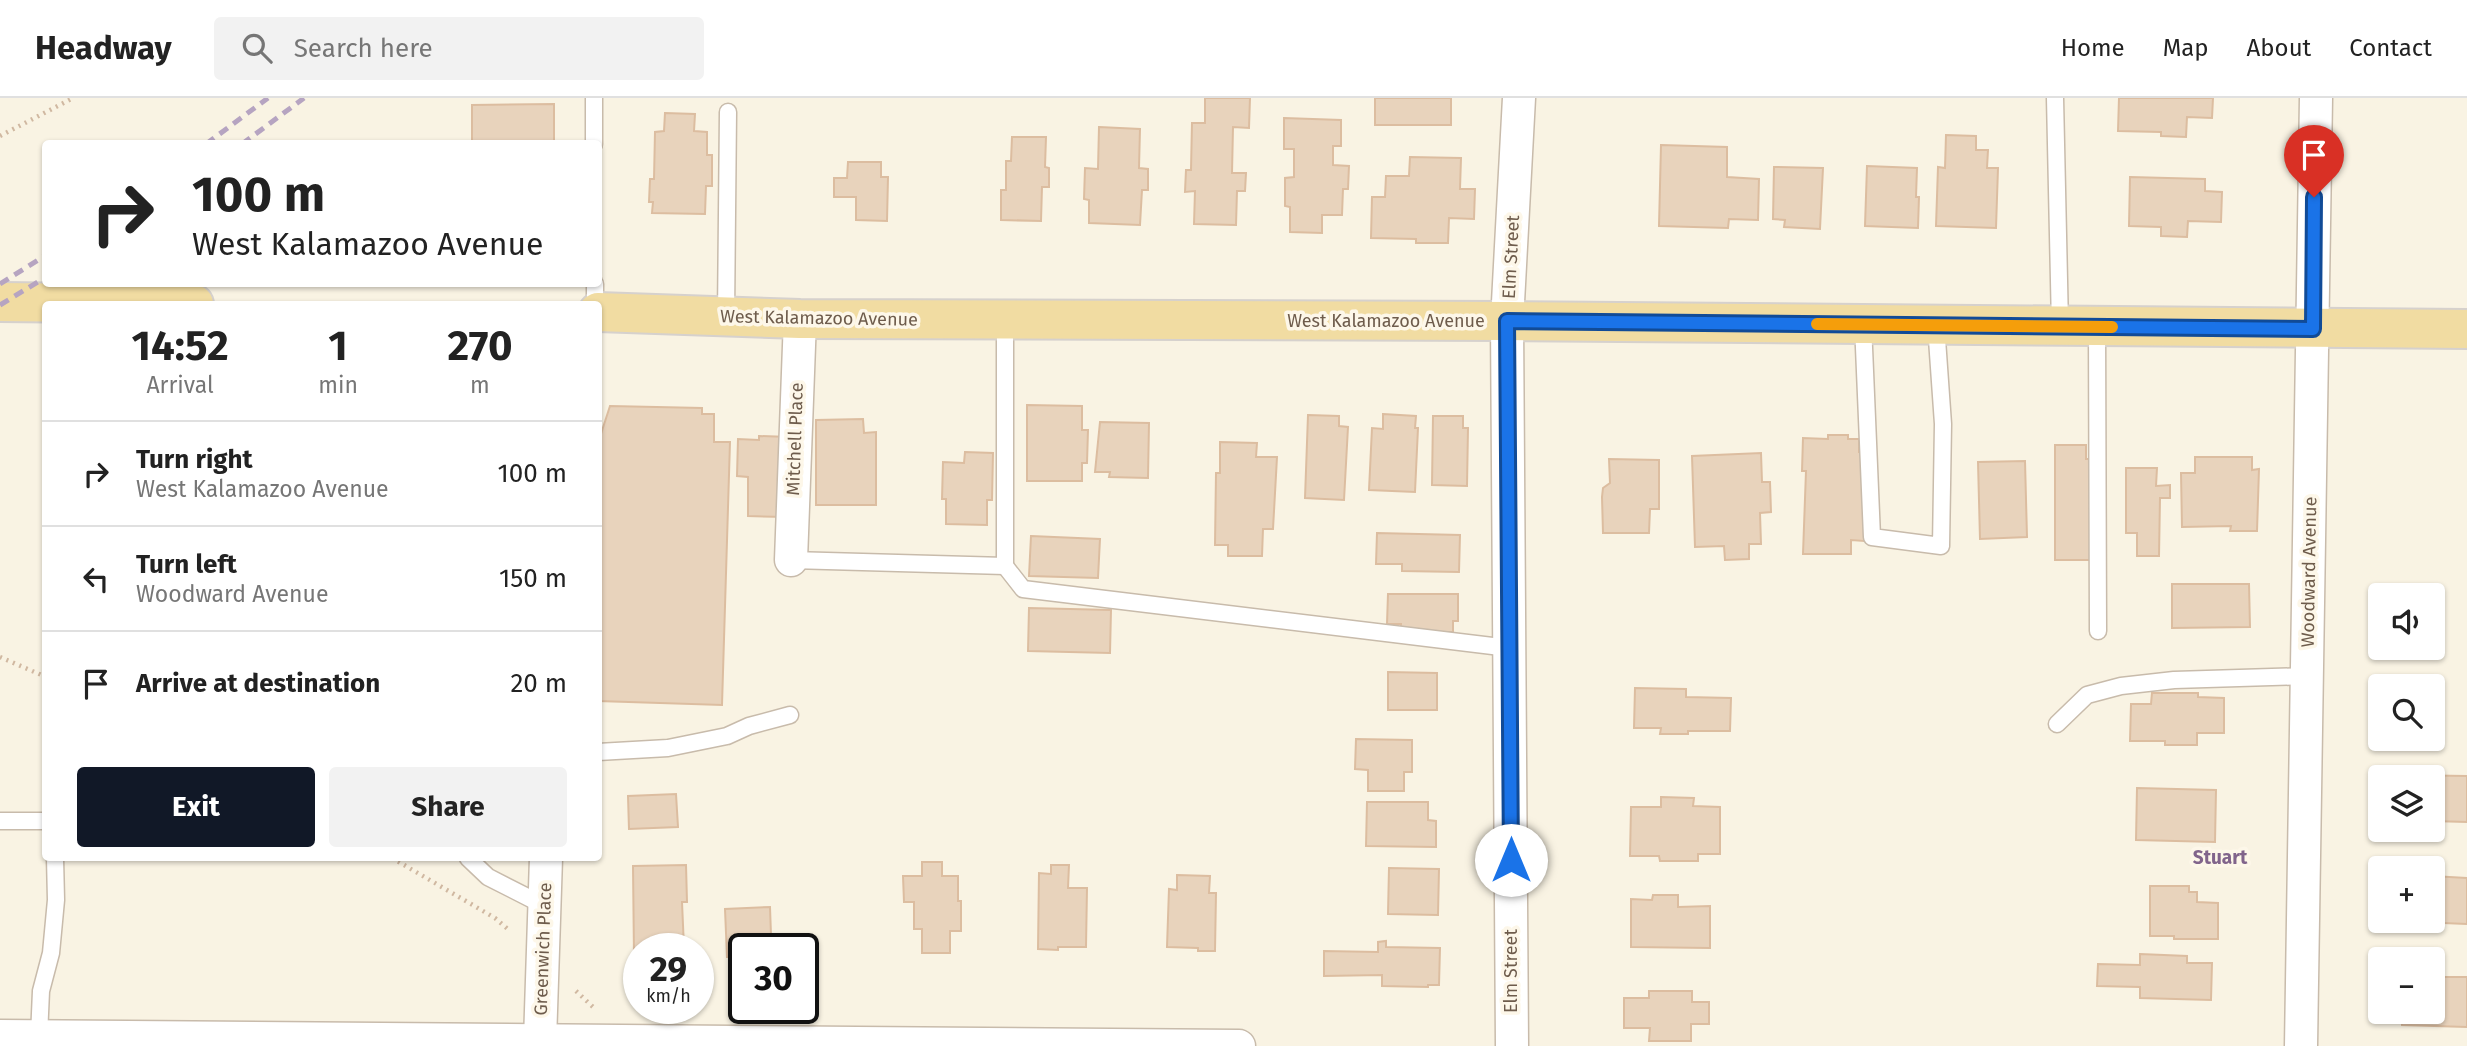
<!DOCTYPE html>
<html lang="en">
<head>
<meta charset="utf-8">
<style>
	:root { --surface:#fff; --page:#f2f2f2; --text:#222; --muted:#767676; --line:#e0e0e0; --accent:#111827 }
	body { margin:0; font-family:"Fira Sans",sans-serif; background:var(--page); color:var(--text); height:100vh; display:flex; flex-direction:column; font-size:26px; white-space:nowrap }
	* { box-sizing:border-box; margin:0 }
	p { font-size:23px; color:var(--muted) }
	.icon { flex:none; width:38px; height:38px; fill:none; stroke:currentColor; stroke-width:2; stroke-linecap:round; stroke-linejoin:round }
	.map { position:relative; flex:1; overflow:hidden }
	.side { position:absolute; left:42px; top:203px; width:560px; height:560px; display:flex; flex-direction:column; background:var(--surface); border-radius:7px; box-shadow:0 2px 5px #0004 }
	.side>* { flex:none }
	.guide { position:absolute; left:42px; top:42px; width:560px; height:147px; border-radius:7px; box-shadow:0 2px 5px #0004; background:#fff; color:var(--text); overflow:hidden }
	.controls { position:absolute; left:2368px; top:485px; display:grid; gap:14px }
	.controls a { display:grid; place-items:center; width:77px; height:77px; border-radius:7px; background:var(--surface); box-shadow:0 2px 5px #0004; font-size:35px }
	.speed { position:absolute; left:623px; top:835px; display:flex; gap:14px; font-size:35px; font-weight:700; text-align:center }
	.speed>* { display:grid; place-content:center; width:91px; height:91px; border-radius:50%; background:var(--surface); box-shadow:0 2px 5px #0004; line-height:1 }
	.speed small { font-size:18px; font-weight:400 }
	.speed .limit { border:4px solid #111; border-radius:10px; background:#fff; color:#111 }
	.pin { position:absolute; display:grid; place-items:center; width:60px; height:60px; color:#fff; margin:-72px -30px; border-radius:50% 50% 50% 0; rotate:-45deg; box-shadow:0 0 7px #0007 }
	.pin .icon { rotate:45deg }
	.me { position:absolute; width:77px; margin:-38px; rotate:0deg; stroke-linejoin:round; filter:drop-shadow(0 0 5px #0008) }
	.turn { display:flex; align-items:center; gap:24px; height:147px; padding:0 35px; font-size:32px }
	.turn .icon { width:91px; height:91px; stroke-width:2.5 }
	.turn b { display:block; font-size:49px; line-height:60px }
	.eta { display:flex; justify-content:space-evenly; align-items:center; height:119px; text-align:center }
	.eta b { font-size:42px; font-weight:700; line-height:49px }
	.cta { display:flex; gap:14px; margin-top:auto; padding:14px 35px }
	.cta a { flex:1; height:80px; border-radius:7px; background:var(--accent); color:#fff; font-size:28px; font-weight:700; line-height:80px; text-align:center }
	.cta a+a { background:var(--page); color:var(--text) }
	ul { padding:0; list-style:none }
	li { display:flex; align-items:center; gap:21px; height:105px; padding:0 35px; border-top:2px solid var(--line) }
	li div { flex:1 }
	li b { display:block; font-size:26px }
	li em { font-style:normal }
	header { display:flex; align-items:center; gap:42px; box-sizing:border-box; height:98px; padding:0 35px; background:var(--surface); border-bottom:2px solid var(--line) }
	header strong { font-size:33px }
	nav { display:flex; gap:38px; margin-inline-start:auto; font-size:24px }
	.search { width:490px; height:63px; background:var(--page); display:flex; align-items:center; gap:18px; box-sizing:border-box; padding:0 24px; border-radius:7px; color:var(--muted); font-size:26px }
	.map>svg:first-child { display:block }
</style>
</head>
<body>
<header>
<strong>Headway</strong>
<div class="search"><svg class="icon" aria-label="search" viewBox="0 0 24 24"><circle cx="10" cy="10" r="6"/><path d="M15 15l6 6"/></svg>Search here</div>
<nav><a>Home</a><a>Map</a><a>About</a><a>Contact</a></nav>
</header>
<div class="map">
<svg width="2467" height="948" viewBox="0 0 2467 948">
	<rect width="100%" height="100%" fill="#f9f3e3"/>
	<g fill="#e8d3bc" stroke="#dcbda0" stroke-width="2">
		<path d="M1205,0H1250L1249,30L1233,29L1232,75H1246L1245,93H1237L1236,127L1194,126L1195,93L1185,94L1186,72H1191L1192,25H1205Z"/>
		<rect x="1375" y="0" width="76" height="27"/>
		<path d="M2119,0H2213L2212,20L2187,19L2186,39L2161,38V34L2118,33Z"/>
		<path d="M554,6V46H472V7Z"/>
		<path d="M665,15L695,16L694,33L707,34V57H712V88H706L705,116L652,115L653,104H649L650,81H654L655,34L664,33Z"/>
		<path d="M1284,20L1341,22V48H1333V67L1349,68L1348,91H1343L1342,117H1322V135L1290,134V109L1285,108V80L1294,79V51H1284Z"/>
		<path d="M1099,29L1140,31L1139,70L1148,71V92H1142L1140,127L1089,125V102L1084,101L1085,70L1098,71Z"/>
		<path d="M1946,37L1976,38V52H1988L1987,70H1998L1996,130L1936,128L1938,69L1945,70Z"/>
		<path d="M1012,39H1046L1045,69L1049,70V89H1042L1041,123L1001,122V92H1006V63H1011Z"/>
		<path d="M1661,47L1727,49V79L1759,81L1758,122L1729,121L1728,130L1659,128Z"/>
		<path d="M1410,59L1461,60L1460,91H1475L1474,121L1449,120L1448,145H1416V141L1371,140L1372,99H1385L1386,78H1409Z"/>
		<path d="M848,64H881V79H888L887,123L856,122V99H834V80H847Z"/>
		<path d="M1867,68L1917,70L1916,99H1919L1918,130L1865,128Z"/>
		<path d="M1774,69L1823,70L1820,131L1784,129L1785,122L1773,121Z"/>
		<path d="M2130,79L2205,81V93L2222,94L2221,124L2188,123L2187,139L2161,138V129L2129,128Z"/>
		<path d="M1027,307L1082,308V332H1088L1087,365H1082V383H1027Z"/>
		<path d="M610,308L702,310V316H714V344H730L722,607L598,603L600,339Z"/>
		<path d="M1383,316L1416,318L1415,330H1418L1415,394L1369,392L1372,330L1383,331Z"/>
		<path d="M1308,317L1339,318V328L1348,329L1344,402L1305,400Z"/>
		<path d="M1433,318H1463V330H1468L1467,388L1432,387Z"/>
		<path d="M863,321L864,335L876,334V407H816V322Z"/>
		<path d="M1100,324L1149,325L1148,380L1109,379L1110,374H1095Z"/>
		<path d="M1828,337H1848V341H1859V354H1866L1864,443L1851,442V456H1803L1806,373H1802L1803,340L1828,341Z"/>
		<path d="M759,338L789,339L785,419L748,418V379L737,378L738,341L759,342Z"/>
		<path d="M1220,344L1257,345L1256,359H1277L1273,431H1263L1262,458H1228V447H1215L1216,375H1220Z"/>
		<path d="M2055,347H2086V361H2093V462H2055Z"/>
		<path d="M965,354L993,355L992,402H987V427L946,426V401H942L943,364L964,365Z"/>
		<path d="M1761,355L1762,384H1770L1771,414L1760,415L1761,446H1749V461L1725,462L1724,448L1695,449L1692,358Z"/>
		<path d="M2195,359H2252V372L2259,371L2257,433H2230L2231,428L2182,429L2181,375H2195Z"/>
		<path d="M1609,361L1659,362V411H1650L1649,435H1603L1602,399L1603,390L1610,385Z"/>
		<path d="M2025,363L2027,439L1980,441L1978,364Z"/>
		<path d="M2126,370H2157L2156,388L2170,387V400H2160L2159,458H2137V435H2126Z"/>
		<path d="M1377,435L1460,437L1459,474L1402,473V466H1376Z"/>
		<path d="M1031,438L1100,441L1098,480L1029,478Z"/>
		<path d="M2172,486H2249L2250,529L2172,530Z"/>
		<path d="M1388,496H1458V523H1453V534H1401V526H1387Z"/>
		<path d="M1029,510L1111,512L1110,555L1028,553Z"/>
		<path d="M1388,574L1437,575V612H1388Z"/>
		<path d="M1635,590L1686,591V599L1731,600L1730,633H1688V636H1660L1661,630H1634Z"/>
		<path d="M2152,595H2198V599L2224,600V635H2197V647H2165V643H2130L2131,606H2151Z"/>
		<path d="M1356,641L1412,642V674H1404V693H1368V672L1355,671Z"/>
		<path d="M2400,677L2467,678V724L2432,723V679H2400Z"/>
		<path d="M2137,690L2216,692L2215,744L2136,742Z"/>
		<path d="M676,696L678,729L629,731L628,698Z"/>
		<path d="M1661,699L1694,700L1693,708L1720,709V756H1698V763H1660L1659,758H1630L1631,709H1661Z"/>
		<path d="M1367,704H1428V722L1436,723V749L1366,748Z"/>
		<path d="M922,764H942V778H958V803H961V833H950V855H922V831H914V804H904L903,778H922Z"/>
		<path d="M686,767L687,804H682L684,850H639V858H634L633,768Z"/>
		<path d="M1051,767H1069L1068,790H1087L1086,849H1058V852L1038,851L1039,775L1051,776Z"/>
		<path d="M1389,770L1439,771L1438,817L1388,816Z"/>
		<path d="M1177,777L1210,778L1209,795H1216L1215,853H1198V850L1167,849L1169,791L1177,792Z"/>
		<path d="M2432,778L2467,780V826L2395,823L2432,822Z"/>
		<path d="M2150,788H2189V794H2197V804L2218,805V841H2174V838H2150Z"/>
		<path d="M1653,797H1678V809L1710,808V850L1631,849V801L1652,802Z"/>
		<path d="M770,809L771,837L755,838L756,850H744V859H727L725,811Z"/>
		<path d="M1386,843V849L1440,850L1439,887H1428V889L1382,888V877L1324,878V853L1378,854V844Z"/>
		<path d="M2140,856L2187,858V865H2212L2211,902L2140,900V889L2097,888L2098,866L2140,867Z"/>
		<path d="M2432,879H2467V929L2402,927V914H2432Z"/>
		<path d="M1649,893H1692V904H1709V926H1691V943H1649L1650,930H1624V900H1649Z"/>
	</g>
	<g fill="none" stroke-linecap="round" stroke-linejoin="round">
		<g stroke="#c8bbab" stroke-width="19">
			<g id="service">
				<path d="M594,0V46"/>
				<path d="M2055,0L2060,228"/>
				<path d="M595,186V206"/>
				<path d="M726,218L728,14"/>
				<path d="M1863,226L1872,439L1941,448L1943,326L1936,227"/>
				<path d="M2097,228L2098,533"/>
				<path d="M791,462L1005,468V221"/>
				<path d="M1005,468L1023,491L1509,550"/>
				<path d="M2057,626L2087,597L2121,588L2174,582L2307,578"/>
				<path d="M598,654L668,650L727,638L749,628L790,617"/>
				<path d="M0,723H46"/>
				<path d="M468,760L488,779L545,808"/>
				<path d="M39,938L41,893L51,855L56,802L55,760"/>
			</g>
		</g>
		<g stroke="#c8bbab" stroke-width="35">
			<g id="minor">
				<path d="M791,462L800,221"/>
				<path d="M0,938L1239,948"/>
				<path d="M540,943L546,760"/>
				<path d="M1512,948L1507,223L1519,0"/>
				<path d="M2301,948L2316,0"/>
			</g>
		</g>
		<g stroke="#d6d1cd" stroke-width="42">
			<g id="primary">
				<path d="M0,204L194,206"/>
				<path d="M598,214L800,221L1507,223L2467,231"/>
			</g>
		</g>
		<g stroke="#d0b8a1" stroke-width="4.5" stroke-dasharray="2 5" stroke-linecap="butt">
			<path d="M0,38L73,0"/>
			<path d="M0,559L46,579"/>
			<path d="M392,760L495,820L510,833"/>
			<path d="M576,893L593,909"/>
		</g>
		<use href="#service" stroke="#fff" stroke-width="16"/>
		<use href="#minor" stroke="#fff" stroke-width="32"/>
		<use href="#primary" stroke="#f1dca2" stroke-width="38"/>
		<g stroke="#b6a4c1" stroke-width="5" stroke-dasharray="10 7" stroke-linecap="butt">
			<path d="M206,46L268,0"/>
			<path d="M242,46L304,0"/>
			<path d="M0,186L46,157"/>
			<path d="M0,207L46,179"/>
		</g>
	</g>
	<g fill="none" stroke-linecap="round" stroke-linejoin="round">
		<g stroke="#114b97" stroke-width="18">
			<path id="route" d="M1511,762L1507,223L2313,231L2314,99"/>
		</g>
		<use href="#route" stroke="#1a73e8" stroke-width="12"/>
		<path stroke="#f59e0b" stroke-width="12" d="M1817,226L2112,229"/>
	</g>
	<g text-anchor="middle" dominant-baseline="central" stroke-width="7" stroke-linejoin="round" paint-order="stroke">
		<g font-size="18" fill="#6e5c4c" stroke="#fdf7e9">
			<text transform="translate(1511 159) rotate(-87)">Elm Street</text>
			<text transform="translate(819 220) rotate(1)">West Kalamazoo Avenue</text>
			<text x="1386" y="223">West Kalamazoo Avenue</text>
			<text transform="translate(795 341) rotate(-88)">Mitchell Place</text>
			<text transform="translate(2309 474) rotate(-89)">Woodward Avenue</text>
			<text transform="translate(543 851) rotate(-88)">Greenwich Place</text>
			<text transform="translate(1511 873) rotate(-90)">Elm Street</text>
		</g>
		<g font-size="19" font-weight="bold" fill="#81648b" stroke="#fdf7e9">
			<text x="2220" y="759">Stuart</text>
		</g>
	</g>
</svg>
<div class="controls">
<a><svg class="icon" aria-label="sound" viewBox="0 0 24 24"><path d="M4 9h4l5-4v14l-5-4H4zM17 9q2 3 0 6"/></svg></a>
<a><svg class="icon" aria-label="search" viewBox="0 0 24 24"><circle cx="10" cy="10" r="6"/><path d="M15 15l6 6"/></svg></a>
<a><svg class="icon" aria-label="layers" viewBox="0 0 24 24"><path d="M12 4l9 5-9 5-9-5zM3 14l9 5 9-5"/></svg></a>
<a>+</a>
<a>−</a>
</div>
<div class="speed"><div>29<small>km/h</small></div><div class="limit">30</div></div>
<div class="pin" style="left:2314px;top:99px;background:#d93025"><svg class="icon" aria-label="arrive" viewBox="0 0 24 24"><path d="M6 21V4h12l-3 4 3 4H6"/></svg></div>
<svg class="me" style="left:1511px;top:762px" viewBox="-20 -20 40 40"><circle r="19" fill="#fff"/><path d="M0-13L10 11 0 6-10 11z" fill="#1a73e8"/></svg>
<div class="guide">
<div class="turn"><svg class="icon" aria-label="right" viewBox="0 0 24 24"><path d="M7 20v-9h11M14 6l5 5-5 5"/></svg><div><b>100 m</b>West Kalamazoo Avenue</div></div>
</div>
<section class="side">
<div class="eta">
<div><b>14:52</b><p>Arrival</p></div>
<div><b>1</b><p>min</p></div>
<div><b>270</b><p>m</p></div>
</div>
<ul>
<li><svg class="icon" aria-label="right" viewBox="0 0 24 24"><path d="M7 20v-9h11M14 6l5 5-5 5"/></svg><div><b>Turn right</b><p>West Kalamazoo Avenue</p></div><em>100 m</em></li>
<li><svg class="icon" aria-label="left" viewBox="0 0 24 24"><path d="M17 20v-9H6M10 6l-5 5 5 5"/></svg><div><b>Turn left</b><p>Woodward Avenue</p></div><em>150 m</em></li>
<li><svg class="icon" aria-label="arrive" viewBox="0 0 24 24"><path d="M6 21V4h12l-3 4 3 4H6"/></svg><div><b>Arrive at destination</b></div><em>20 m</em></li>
</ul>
<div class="cta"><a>Exit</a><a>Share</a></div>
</section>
</div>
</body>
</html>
